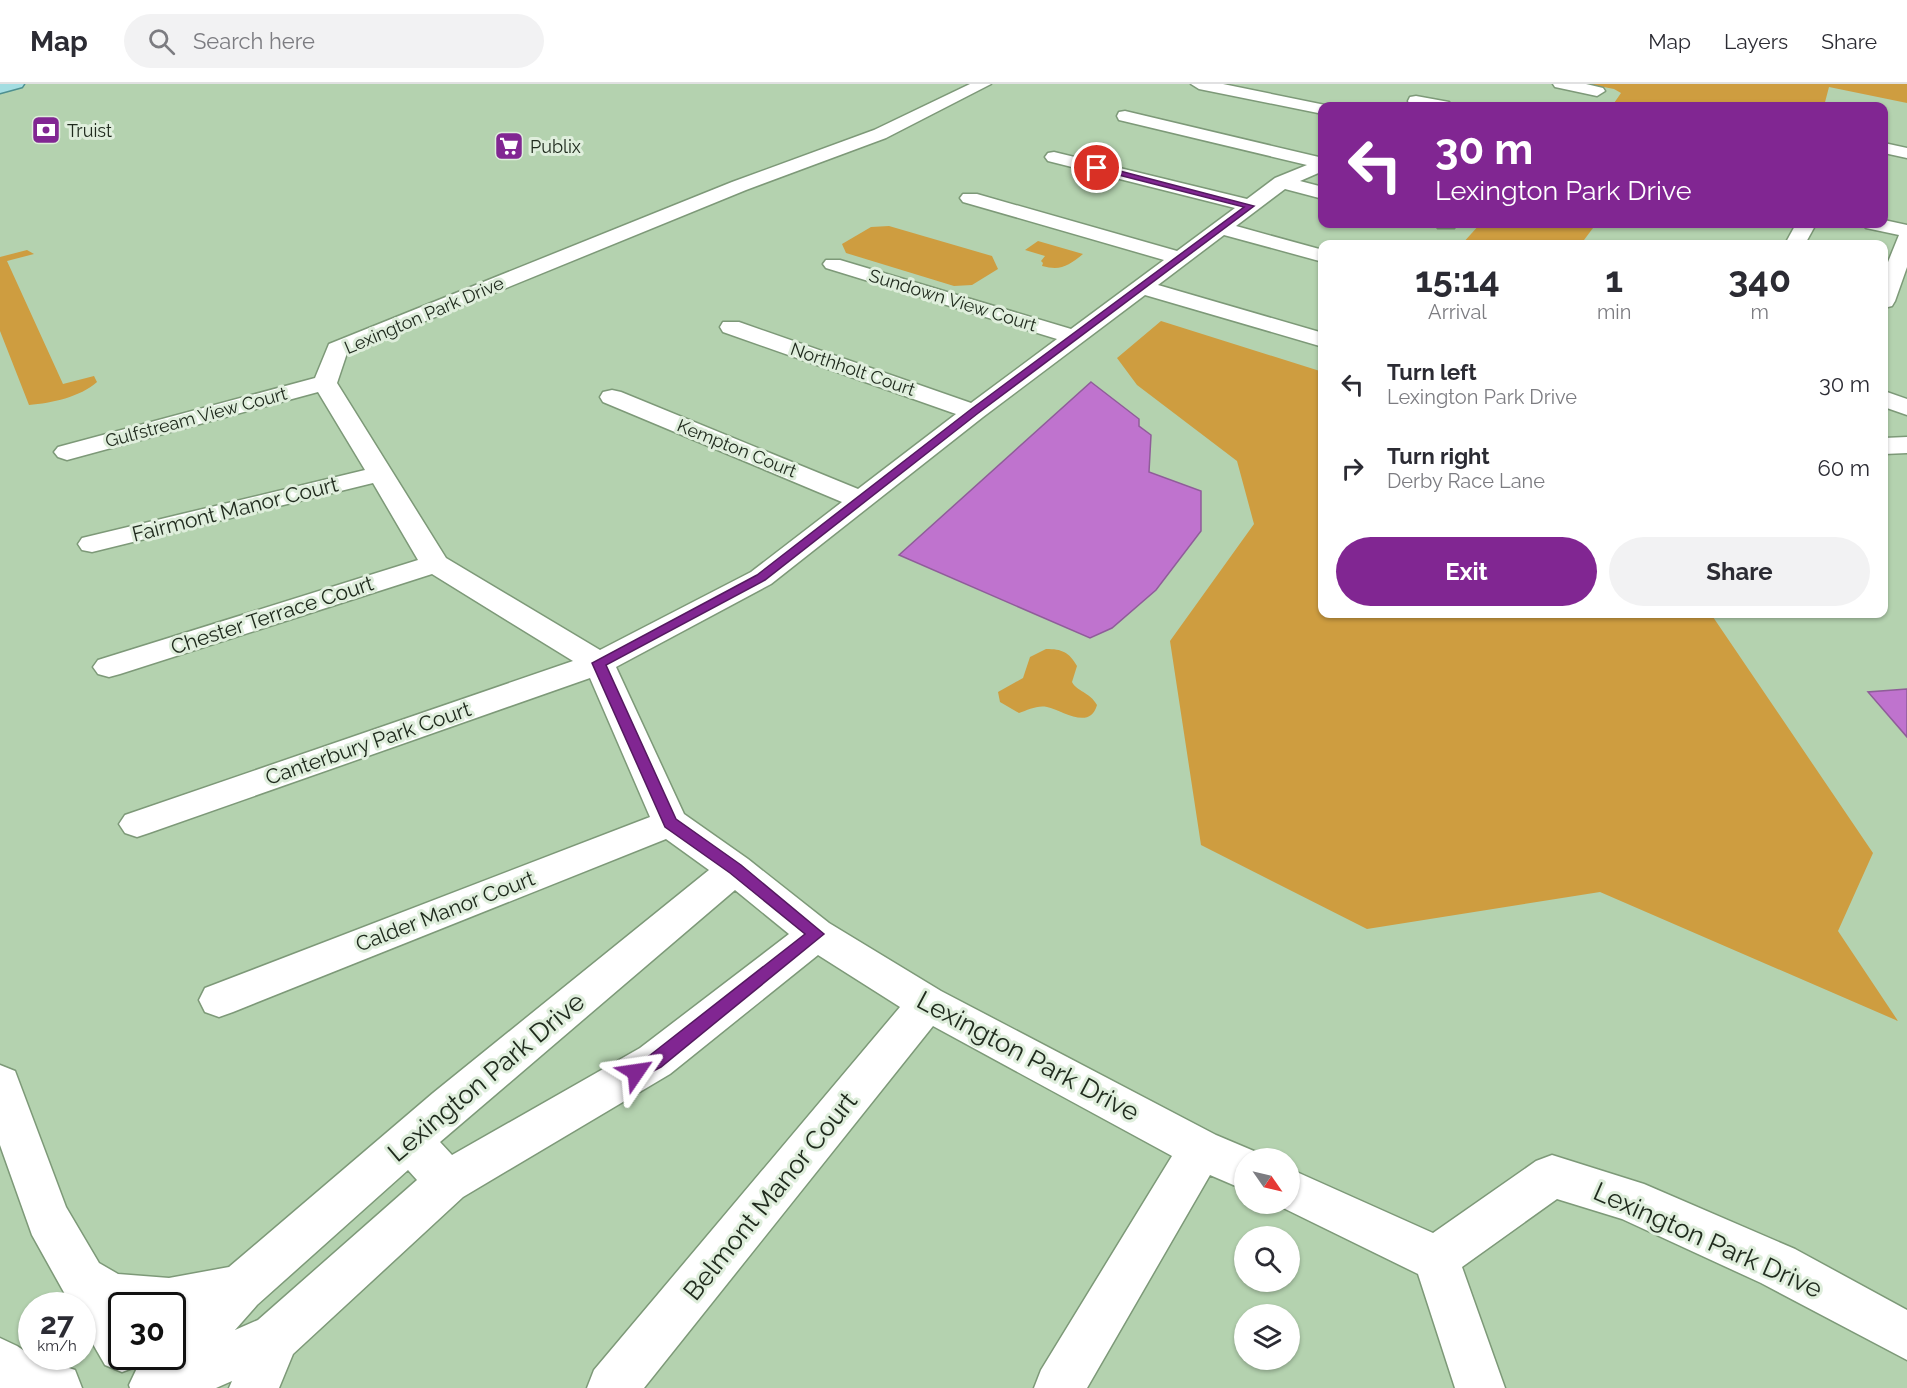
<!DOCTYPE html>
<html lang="en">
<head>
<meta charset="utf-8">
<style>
	:root { --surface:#fff; --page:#f2f2f3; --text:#2b2b33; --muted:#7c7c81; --line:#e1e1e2; --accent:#812692 }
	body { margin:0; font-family:Raleway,sans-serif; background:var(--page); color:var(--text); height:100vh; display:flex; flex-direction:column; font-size:22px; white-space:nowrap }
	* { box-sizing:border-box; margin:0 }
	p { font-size:20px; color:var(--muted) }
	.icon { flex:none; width:33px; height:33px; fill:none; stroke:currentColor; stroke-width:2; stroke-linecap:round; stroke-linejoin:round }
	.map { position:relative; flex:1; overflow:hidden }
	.sheet { position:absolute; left:1318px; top:156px; width:570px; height:378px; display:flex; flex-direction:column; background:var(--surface); border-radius:12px; box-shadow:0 2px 4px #0004 }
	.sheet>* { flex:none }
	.top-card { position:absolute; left:1318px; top:18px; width:570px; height:126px; border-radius:12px; box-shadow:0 2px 4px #0004; background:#812692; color:#fff; overflow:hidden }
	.needle { width:39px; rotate:124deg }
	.tools { position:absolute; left:1234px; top:1064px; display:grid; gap:12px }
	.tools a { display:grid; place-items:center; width:66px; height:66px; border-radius:50%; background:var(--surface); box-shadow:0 2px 4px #0004; font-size:30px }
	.speed { position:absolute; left:18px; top:1208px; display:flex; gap:12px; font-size:30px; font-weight:700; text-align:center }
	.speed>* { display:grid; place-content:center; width:78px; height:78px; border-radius:50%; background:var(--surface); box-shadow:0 2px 4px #0004; line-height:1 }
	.speed small { font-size:15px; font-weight:400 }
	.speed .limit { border:3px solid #111; border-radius:9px; background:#fff; color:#111 }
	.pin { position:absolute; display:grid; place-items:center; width:51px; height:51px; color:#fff; margin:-26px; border:3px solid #fff; border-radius:50%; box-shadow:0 2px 6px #0007 }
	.me { position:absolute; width:66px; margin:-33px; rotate:58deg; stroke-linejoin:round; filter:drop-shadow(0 0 4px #0008) }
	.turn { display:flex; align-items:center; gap:21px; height:126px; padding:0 18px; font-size:27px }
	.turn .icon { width:78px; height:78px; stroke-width:2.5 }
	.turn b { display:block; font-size:42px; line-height:51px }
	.eta { display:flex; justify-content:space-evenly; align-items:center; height:102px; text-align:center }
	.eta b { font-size:36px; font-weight:700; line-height:42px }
	.action { display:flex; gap:12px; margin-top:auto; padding:12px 18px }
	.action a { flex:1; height:69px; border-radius:36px; background:var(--accent); color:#fff; font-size:24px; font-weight:700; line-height:69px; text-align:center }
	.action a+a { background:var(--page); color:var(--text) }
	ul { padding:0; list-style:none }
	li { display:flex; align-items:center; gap:18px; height:84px; padding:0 18px }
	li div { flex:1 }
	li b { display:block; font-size:22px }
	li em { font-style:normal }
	header { display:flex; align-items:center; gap:36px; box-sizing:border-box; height:84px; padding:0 30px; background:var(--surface); border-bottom:2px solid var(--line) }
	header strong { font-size:28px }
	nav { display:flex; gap:33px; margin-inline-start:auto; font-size:21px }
	.search { width:420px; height:54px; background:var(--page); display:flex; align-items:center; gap:15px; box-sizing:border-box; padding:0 21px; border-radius:33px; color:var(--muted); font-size:22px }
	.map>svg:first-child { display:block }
</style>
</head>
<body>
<header>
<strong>Map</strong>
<div class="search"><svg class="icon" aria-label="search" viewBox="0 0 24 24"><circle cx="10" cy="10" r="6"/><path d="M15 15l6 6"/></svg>Search here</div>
<nav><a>Map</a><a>Layers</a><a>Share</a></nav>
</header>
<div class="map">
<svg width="1907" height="1304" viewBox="0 0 1907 1304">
	<rect width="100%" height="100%" fill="#b4d2af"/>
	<g fill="#ce9d40">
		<path d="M1588,0H1907V19L1829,3L1824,22H1612L1621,9L1614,5Z"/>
		<path d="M1480,140H1596L1581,160H1462Z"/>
		<path d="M889,142L992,172L998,185L972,201L954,202L846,169L842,160L871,143Z"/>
		<path d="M1038,157L1083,170C1068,182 1061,187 1042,182L1043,179L1041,177L1045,172L1025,166Z"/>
		<path d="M27,166L34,170L7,177L63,300L94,292L97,298C80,313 52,319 29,321L0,247V173Z"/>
		<path d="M1161,237L1323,288V530H1711L1873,769L1838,847L1898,937L1600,808L1367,845L1201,761L1170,557L1254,440L1237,377L1137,301L1117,274Z"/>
		<path d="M1046,565C1062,565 1069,568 1077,582L1072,598C1076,607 1090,608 1097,621C1090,647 1062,626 1047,623C1037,621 1028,626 1019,629L1000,618L998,608L1023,594L1030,573Z"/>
	</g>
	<g fill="#bf73ce" stroke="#8f5d99" stroke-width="1.5">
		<path d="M1091,298L1139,335V342L1151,351L1149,388L1201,407V447L1156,506L1112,544L1090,554L899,471Z"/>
		<path d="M1907,605V653L1868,608Z"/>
	</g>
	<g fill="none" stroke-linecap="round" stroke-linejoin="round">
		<g stroke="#7d9978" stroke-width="3">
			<g id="minor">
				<path d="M970,0H991L886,54L746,106L347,269L337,299L446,474L600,566L751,488L842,418L603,318L600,313L603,308L612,306L621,308L858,405L956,330L723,248L720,243L723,238H739L971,319L1057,255L826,184L823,180L826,176H840L1071,245L1164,176L963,118L960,114L963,110H977L1177,167L1235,124L1048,77L1045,73L1048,69L1054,68L1247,115L1275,94L1307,81L1119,36L1117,32L1119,28L1125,27L1323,74V87L1300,97L1323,103V115L1285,105L1236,142L1323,166V178L1224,151L1158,201L1323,249V263L1145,211L983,333L771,500L616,583L684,730L748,775L829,839L941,907L1216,1051L1261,1070L1262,1074H1245V1106L1210,1091L1087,1304H1034L1041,1286L1172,1072L933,942L644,1304H587L594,1286L900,923L818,871L670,990L463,1113L293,1270L279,1304H229L232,1297L216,1304H130L129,1301L138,1282L122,1288L105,1281L82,1241V1221H71L32,1151L0,1061V981L15,987L66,1123L99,1179L118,1190L169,1194L229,1183L433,1009L709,786L666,755L233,928L219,933L205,928L199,916L205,904L650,733L590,594L149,749L137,753L125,749L119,740L125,731L573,577L432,490L120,590L109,593L98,590L93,583L98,576L418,476L373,399L92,468L82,466L78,460L82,454L365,386L318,308L67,376L58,373L54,368L58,363L315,294L329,260L732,98L874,46ZM735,806L789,850L640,964L452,1071L440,1058ZM408,1086L417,1096L258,1236L235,1246L257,1221ZM122,1221H172V1241H175L172,1243V1272H147L140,1279L143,1272H122Z"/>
				<path d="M1191,0H1223L1330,22H1323V30L1199,5Z"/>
				<path d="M1553,0H1586L1603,4L1605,7L1597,12L1555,3Z"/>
				<path d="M1416,12L1449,18L1451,22L1410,21L1408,17L1410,13Z"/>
				<path d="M1884,59L1907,64V74L1884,69Z"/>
				<path d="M1884,136L1907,141V183L1895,217L1892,222L1884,224V188L1899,151L1866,144L1863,140H1884Z"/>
				<path d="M1435,140H1457L1454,144H1438Z"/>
				<path d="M1796,140H1816L1805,160H1785Z"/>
				<path d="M1884,307L1907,315V331L1884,323Z"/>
				<path d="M1907,353V369L1884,370V354Z"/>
				<path d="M1552,1071L1644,1100L1795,1165L1907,1226V1276L1761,1199L1622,1135L1557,1115L1462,1183L1505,1304H1455L1418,1190L1273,1119H1290V1085L1433,1149L1536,1077Z"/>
				<path d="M0,1254L17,1262L32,1272L75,1286L82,1304H0Z"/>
			</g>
		</g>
		<g stroke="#4e9090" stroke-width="3">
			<path id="major" d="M0,0H24L22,3L0,9Z"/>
		</g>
		<use href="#minor" fill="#fff" fill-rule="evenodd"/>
		<use href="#major" fill="#a3dde1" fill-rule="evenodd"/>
	</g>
	<path fill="#812692" stroke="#54195f" stroke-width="1.5" d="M1097,81L1254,122L977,330L765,496L606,581L676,735L741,781L824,850L661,983L636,996L630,994L628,988L630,983L649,972L805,850L730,789L665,743L592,579L757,491L970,326L1244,123L1095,85Z"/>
	<defs>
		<g id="bank-square" transform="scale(1.5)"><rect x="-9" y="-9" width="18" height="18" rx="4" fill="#812692" stroke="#dfeedc"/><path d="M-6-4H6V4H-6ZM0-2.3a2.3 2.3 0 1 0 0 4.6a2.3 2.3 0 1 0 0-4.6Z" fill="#fff"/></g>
		<g id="supermarket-square" transform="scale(1.5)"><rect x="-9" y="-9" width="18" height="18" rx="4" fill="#812692" stroke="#dfeedc"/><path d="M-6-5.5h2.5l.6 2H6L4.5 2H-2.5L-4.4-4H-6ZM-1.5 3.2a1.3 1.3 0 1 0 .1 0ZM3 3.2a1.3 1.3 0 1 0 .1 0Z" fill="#fff"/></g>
	</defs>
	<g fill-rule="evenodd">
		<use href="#bank-square" x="46" y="46"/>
		<use href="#supermarket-square" x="509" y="62"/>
	</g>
	<g text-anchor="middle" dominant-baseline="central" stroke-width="6" stroke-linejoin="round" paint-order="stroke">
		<g font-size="18" fill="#202b1e" stroke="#dfeedc" text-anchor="start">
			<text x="67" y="46">Truist</text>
			<text x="530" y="62">Publix</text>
		</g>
		<g font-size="18" fill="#202b1e" stroke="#dfeedc">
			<text transform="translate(953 216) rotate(17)">Sundown View Court</text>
			<text transform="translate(424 231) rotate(-23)">Lexington Park Drive</text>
			<text transform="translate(853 285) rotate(19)">Northholt Court</text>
			<text transform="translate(196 333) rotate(-15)">Gulfstream View Court</text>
			<text transform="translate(737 364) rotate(22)">Kempton Court</text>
		</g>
		<g font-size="21" fill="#202b1e" stroke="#dfeedc">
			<text transform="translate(235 425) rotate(-14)">Fairmont Manor Court</text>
			<text transform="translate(272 531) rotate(-18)">Chester Terrace Court</text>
			<text transform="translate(368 659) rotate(-19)">Canterbury Park Court</text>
			<text transform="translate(445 827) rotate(-21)">Calder Manor Court</text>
		</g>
		<g font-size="26" fill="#202b1e" stroke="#dfeedc">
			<text transform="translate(1028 972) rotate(28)">Lexington Park Drive</text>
			<text transform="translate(486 993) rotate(-40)">Lexington Park Drive</text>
			<text transform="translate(770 1112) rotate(-51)">Belmont Manor Court</text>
			<text transform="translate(1708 1156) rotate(24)">Lexington Park Drive</text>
		</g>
	</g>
</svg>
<div class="tools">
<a><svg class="needle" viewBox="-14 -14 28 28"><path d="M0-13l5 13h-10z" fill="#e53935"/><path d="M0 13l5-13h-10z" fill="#7c7c81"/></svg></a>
<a><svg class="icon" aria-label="search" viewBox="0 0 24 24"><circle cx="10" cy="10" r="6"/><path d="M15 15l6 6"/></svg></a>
<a><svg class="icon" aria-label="layers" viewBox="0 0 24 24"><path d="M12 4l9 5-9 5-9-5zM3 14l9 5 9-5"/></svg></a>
</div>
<div class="speed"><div>27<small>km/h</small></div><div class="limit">30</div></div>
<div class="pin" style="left:1097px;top:84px;background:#d93025"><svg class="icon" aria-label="arrive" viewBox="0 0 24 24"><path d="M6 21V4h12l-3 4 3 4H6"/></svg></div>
<svg class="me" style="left:636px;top:988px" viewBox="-20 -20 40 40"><path d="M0-17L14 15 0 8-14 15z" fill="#812692" stroke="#fff" stroke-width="4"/></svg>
<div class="top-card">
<div class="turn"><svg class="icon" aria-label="left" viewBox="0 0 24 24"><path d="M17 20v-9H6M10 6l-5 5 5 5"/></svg><div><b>30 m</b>Lexington Park Drive</div></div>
</div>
<section class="sheet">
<div class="eta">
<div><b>15:14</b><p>Arrival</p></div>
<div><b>1</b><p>min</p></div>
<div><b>340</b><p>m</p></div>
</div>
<ul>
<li><svg class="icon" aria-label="left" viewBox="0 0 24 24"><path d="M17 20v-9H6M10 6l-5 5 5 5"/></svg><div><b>Turn left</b><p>Lexington Park Drive</p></div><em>30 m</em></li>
<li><svg class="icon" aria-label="right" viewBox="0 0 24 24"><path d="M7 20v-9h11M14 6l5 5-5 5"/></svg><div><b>Turn right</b><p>Derby Race Lane</p></div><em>60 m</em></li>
</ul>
<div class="action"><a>Exit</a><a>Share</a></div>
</section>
</div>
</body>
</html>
